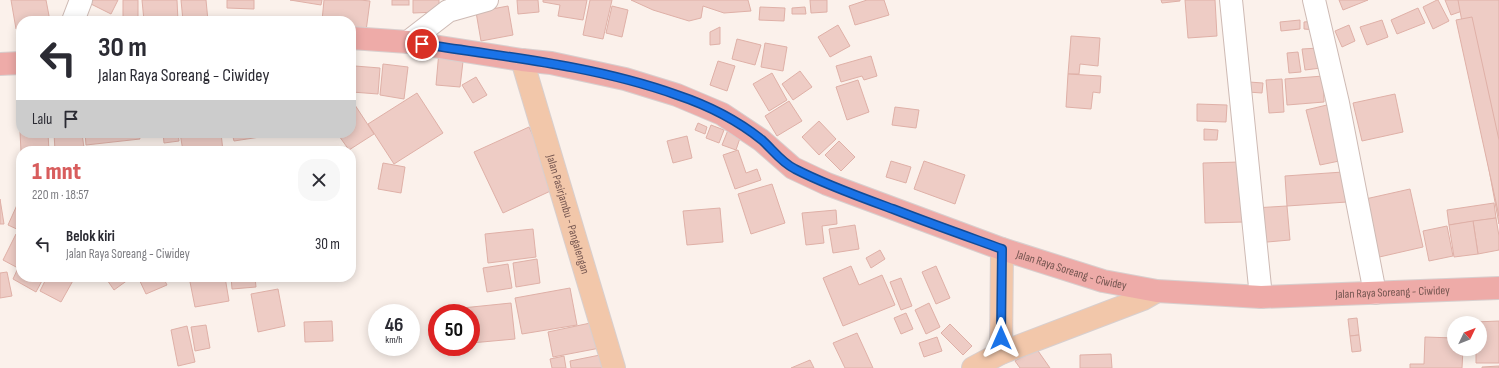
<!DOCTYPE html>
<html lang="id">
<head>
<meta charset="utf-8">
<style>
	:root { --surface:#fff; --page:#f7f7f7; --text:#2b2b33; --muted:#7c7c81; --accent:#d85d5d }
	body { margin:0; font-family:"Sofia Sans Condensed",sans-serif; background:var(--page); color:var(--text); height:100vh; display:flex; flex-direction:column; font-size:15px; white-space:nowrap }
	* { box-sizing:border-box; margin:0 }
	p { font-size:13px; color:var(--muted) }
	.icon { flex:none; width:22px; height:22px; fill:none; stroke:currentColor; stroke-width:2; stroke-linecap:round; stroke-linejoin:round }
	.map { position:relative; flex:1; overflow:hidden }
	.drawer { position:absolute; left:16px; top:146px; width:340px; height:136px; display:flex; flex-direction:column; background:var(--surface); border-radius:16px; box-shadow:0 2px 10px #0003 }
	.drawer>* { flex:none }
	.guide { position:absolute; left:16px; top:16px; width:340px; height:122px; border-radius:16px; box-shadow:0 2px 10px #0003; background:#fff; color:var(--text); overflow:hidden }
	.needle { width:26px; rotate:47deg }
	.fabs { position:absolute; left:1447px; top:316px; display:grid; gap:8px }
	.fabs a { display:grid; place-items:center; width:40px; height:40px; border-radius:50%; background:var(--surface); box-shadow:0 2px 10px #0003; font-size:20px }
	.speed { position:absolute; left:368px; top:304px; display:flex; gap:8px; font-size:20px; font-weight:700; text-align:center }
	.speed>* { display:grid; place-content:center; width:52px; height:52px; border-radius:50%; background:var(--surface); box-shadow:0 2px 10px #0003; line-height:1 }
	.speed small { font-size:10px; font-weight:400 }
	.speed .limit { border:6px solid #d22; background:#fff; color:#111 }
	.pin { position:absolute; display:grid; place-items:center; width:34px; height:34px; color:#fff; margin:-17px; border:2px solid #fff; border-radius:50%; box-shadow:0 1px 4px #0007 }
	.me { position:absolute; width:44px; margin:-22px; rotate:0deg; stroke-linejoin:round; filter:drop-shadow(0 0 3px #0008) }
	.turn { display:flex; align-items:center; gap:14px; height:84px; padding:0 16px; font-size:18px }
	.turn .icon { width:52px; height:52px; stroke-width:2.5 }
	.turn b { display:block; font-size:28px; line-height:34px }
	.then { display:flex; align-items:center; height:38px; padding:0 16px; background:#0003; gap:8px; font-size:15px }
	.round { display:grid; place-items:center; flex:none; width:42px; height:42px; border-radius:16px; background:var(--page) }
	.summary { display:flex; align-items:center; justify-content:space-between; height:68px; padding:0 16px }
	h1 { font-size:24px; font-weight:800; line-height:30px; color:var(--accent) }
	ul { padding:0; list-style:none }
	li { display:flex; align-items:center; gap:12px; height:60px; padding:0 16px }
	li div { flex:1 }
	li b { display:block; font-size:15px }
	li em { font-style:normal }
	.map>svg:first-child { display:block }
</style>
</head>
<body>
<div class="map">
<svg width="1499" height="368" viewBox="0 0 1499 368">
	<rect width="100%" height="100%" fill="#fbf1eb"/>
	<g fill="#eeccc5" stroke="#dfb0a7">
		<path d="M11,0H46L50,21H21V28L16,29Z"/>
		<path d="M93,0H118L111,14L91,4Z"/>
		<rect x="123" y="0" width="15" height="21"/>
		<path d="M142,0H177L178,21H144Z"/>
		<path d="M181,0H206L208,21H183Z"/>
		<path d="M227,0H254V9L227,8Z"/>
		<path d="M290,0H322L321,5Z"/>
		<path d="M324,0H360L370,1L366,31L351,29V21H322Z"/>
		<rect x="392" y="0" width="17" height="5"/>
		<path d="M413,0H439V12L413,13Z"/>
		<path d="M517,0H538L539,12L518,14Z"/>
		<path d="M543,0H587L583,20L558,16L560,5L543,2Z"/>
		<path d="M590,0H612L603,39L583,35Z"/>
		<path d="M631,0H748L751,11L724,13L703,6L701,18L689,21L653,10Z"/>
		<path d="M810,0H827V12L811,13Z"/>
		<path d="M867,0H884L889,15L855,25L849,6Z"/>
		<path d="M1161,0H1180V1L1162,3Z"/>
		<path d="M1185,0H1215L1217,36L1188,38Z"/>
		<path d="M1339,0H1368L1343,10Z"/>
		<path d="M1437,0H1438L1449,21L1433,29L1423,7Z"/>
		<path d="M1445,0H1461L1465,10L1451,15Z"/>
		<path d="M1458,0H1499V224Z"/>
		<path d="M508,6L513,35L481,41L476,12Z"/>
		<path d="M612,6L628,10L622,37L606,33Z"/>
		<path d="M760,7L785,8L784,21L759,20Z"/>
		<path d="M805,7L806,14H792V8Z"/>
		<path d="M1418,8L1425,23L1397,34L1391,20Z"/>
		<path d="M1472,17L1499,140V216L1456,20Z"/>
		<path d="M1300,20V29L1281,31L1280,22Z"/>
		<path d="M1382,20L1388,37L1367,45L1360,27Z"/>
		<path d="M1315,21V30L1304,29V22Z"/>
		<path d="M838,25L850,46L830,57L818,37Z"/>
		<path d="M1349,25L1355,41L1342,47L1335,31Z"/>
		<path d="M720,27V44L710,45V32Z"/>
		<path d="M1071,36L1100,38L1098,66L1080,64L1079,74H1068Z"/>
		<path d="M737,39L761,45L755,65L732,59Z"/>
		<path d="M765,43L787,47L783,71L761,67Z"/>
		<path d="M1319,48L1321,68L1305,70L1302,49Z"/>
		<path d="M439,51L464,53L460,87L436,85Z"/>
		<path d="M1298,52L1301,72L1289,73L1287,53Z"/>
		<path d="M871,56L877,76L864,80L862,76L841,82L836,66Z"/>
		<path d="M718,61L735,66L727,91L710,85Z"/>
		<path d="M383,64L408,67L404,99L380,95Z"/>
		<path d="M355,66L380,68L378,94L352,92Z"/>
		<path d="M800,71L812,87L793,100L782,84Z"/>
		<path d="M772,73L787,100L769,111L753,84Z"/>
		<path d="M1068,74L1101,76L1100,93L1093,92L1091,109L1066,107Z"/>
		<path d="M1323,76L1324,102L1287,105L1285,79Z"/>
		<path d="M476,77L487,95L473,103L462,85Z"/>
		<path d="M1282,79L1284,112L1269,113L1266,80Z"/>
		<path d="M858,80L869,112L847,120L836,87Z"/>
		<path d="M1249,82L1263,83L1262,93L1248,92Z"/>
		<path d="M417,93L443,133L394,164L368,124Z"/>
		<path d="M1395,94L1403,132L1362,141L1353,103Z"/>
		<path d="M351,99L374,134L349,150L337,133H351Z"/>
		<path d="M789,101L802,121L777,136L765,116Z"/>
		<path d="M1197,104L1227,105L1226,122L1197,121Z"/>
		<path d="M1331,104L1344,160L1320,165L1306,110Z"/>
		<path d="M895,107L919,110L916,128L892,125Z"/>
		<path d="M19,110H21V133H48L49,151H21V152Z"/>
		<path d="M819,121L836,139L819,155L802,137Z"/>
		<path d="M698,123L707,127L705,134L695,130Z"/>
		<path d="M711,125L724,130L719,143L706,138Z"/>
		<path d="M529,127L557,188L503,213L474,152Z"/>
		<path d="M1204,129L1218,130L1217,140H1204Z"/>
		<path d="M728,130L741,135L736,150L722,145Z"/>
		<path d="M54,133H82L84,148L55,151Z"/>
		<path d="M85,133H139L140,139L86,145Z"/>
		<path d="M141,133H160L161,135L142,136Z"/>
		<path d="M163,133H178L179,141L164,143Z"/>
		<path d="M180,133H221L223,151H183Z"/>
		<path d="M232,133H260V137L234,141Z"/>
		<path d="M687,136L692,158L673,163L667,141Z"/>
		<path d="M839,141L855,157L841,171L825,155Z"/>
		<path d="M738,150L746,173L757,169L761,180L735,189L723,155Z"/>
		<path d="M891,161L911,167L906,183L886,177Z"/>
		<path d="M924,161L965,175L955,204L914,189Z"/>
		<path d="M1241,162L1244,222L1205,223L1203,163Z"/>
		<path d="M383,163L405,167L401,193L378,189Z"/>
		<path d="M1343,172L1347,202L1287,206L1285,176Z"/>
		<path d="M772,184L785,223L751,234L738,194Z"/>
		<path d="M1410,189L1423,247L1375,258L1361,200Z"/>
		<path d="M0,199L4,224H0Z"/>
		<path d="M1494,203L1496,218L1449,225L1447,210Z"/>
		<path d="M17,205L21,207V231L8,225Z"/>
		<path d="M1287,206L1290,240L1256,243L1254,208Z"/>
		<path d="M720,208L723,242L687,245L683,211Z"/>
		<path d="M836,210L837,224L822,226L824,243L806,245L802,213Z"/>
		<path d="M1496,218L1499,236V250L1478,254L1473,221Z"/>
		<path d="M1473,221L1478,254L1454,257L1449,225Z"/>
		<path d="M855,225L859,249L833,253L829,229Z"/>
		<path d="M1447,226L1453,256L1429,261L1423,231Z"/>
		<path d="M533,229L536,257L488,263L485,234Z"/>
		<path d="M16,234L21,236V277H44L36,292L13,279L18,268L3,260Z"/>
		<path d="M880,250L885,259L871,268L866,258Z"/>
		<path d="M537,259L540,283L516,287L513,263Z"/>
		<path d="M508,264L512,288L487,292L483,268Z"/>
		<path d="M851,266L859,285L882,275L895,305L843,326L823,278Z"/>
		<path d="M936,266L950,298L936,304L922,272Z"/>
		<path d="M7,272L12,296L0,298V273Z"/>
		<path d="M47,277H75L61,302L40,291Z"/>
		<path d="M105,277H132L114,290Z"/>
		<path d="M138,277H163L167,285L146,294Z"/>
		<path d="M189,277H225L229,301L195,307Z"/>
		<path d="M231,277H255L256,287L232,289Z"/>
		<path d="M901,278L912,306L901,310L890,282Z"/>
		<path d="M570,288L577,325L522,334L515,298Z"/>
		<path d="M278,289L285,326L258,332L251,294Z"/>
		<path d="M511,303L515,339L471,343V313H463L462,308Z"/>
		<path d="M929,303L940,327L926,334L915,310Z"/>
		<path d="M906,313L913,329L901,334L894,318Z"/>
		<path d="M1357,318L1359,335L1350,336L1348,319Z"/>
		<path d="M332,321L333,341L305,342L304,322Z"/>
		<path d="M1499,321V363H1476V349H1480V323H1475V322Z"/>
		<path d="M595,322L600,348L553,357L548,332Z"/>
		<path d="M950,324L972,346L963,355L941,333Z"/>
		<path d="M206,325L210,348L195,351L191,327Z"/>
		<path d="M187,326L195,362L178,366L171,330Z"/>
		<path d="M857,333L873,368H845L833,343Z"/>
		<path d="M1359,335L1361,351L1352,352L1350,336Z"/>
		<path d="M937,337L942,351L924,357L919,343Z"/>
		<path d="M1425,337L1454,338V349H1463L1462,368H1410V364H1424Z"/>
		<path d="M1036,348L1050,368H1020L1015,361Z"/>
		<path d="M1111,354L1112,368H1080V355Z"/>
		<path d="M600,355L603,368H571L570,361Z"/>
		<path d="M564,356L566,368H552L550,359Z"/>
		<path d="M810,360L814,368H791Z"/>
		<path d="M1499,366V368H1482V367Z"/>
	</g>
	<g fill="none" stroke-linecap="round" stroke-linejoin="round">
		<g stroke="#cebab4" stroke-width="24">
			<g id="minor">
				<path d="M1231,0L1261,297"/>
				<path d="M1314,0L1338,103L1375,293"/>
				<path d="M73,21L81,0"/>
				<path d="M408,42L448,11L487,0"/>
			</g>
		</g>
		<g stroke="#d8cfce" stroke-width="24">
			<g id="major">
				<path id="s1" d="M522,60L614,368"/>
				<path d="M1001,353L1002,249"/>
				<path d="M973,368L1001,353L1143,299L1157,291"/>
			</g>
		</g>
		<g stroke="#d8cfce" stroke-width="24">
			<g id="highway">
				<path id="s2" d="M351,38L408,42L522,60L551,63L625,79L677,95L722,114L761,140L793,168L827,184L1002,249L1103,281L1157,291L1261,297L1499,288"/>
				<path d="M0,64L21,63"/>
			</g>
		</g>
		<use href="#minor" stroke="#fff" stroke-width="22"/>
		<use href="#major" stroke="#f2c7aa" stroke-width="22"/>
		<use href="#highway" stroke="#eeaba8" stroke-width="22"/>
	</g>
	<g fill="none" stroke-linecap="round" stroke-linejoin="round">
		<g stroke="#114b97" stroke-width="10">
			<path id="route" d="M422,44C507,57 596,66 677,95C707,105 737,120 762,140C772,149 782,163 795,169C826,185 860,197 893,209C929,223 966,236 1002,249L1001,338"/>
		</g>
		<use href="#route" stroke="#1a73e8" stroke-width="7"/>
	</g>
	<g text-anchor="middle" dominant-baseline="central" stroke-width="3" stroke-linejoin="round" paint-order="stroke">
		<g font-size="12" fill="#745550" stroke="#fef6f1">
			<text stroke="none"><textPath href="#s1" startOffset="161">Jalan Pasirjambu - Pangalengan</textPath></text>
			<text stroke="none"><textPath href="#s2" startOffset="767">Jalan Raya Soreang - Ciwidey</textPath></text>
			<text stroke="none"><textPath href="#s2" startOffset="1091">Jalan Raya Soreang - Ciwidey</textPath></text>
		</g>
	</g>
</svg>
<div class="fabs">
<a><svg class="needle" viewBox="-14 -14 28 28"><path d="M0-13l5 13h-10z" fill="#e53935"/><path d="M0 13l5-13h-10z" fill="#7c7c81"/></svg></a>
</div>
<div class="speed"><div>46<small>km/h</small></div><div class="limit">50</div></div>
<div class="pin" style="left:422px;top:44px;background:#d93025"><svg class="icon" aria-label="arrive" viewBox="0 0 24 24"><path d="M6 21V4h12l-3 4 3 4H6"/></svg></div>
<svg class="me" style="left:1001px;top:338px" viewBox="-20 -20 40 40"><path d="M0-17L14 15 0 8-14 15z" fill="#1a73e8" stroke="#fff" stroke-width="4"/></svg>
<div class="guide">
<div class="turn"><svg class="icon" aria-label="left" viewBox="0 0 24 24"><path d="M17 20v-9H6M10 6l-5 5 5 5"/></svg><div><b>30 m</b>Jalan Raya Soreang - Ciwidey</div></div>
<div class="then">Lalu<svg class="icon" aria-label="arrive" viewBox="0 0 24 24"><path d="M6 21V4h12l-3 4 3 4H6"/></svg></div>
</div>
<section class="drawer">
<div class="summary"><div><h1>1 mnt</h1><p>220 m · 18:57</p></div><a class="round"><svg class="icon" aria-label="close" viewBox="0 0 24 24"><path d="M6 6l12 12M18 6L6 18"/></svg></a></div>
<ul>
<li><svg class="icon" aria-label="left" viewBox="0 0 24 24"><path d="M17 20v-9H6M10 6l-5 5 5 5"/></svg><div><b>Belok kiri</b><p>Jalan Raya Soreang - Ciwidey</p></div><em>30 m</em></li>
</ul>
</section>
</div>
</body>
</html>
